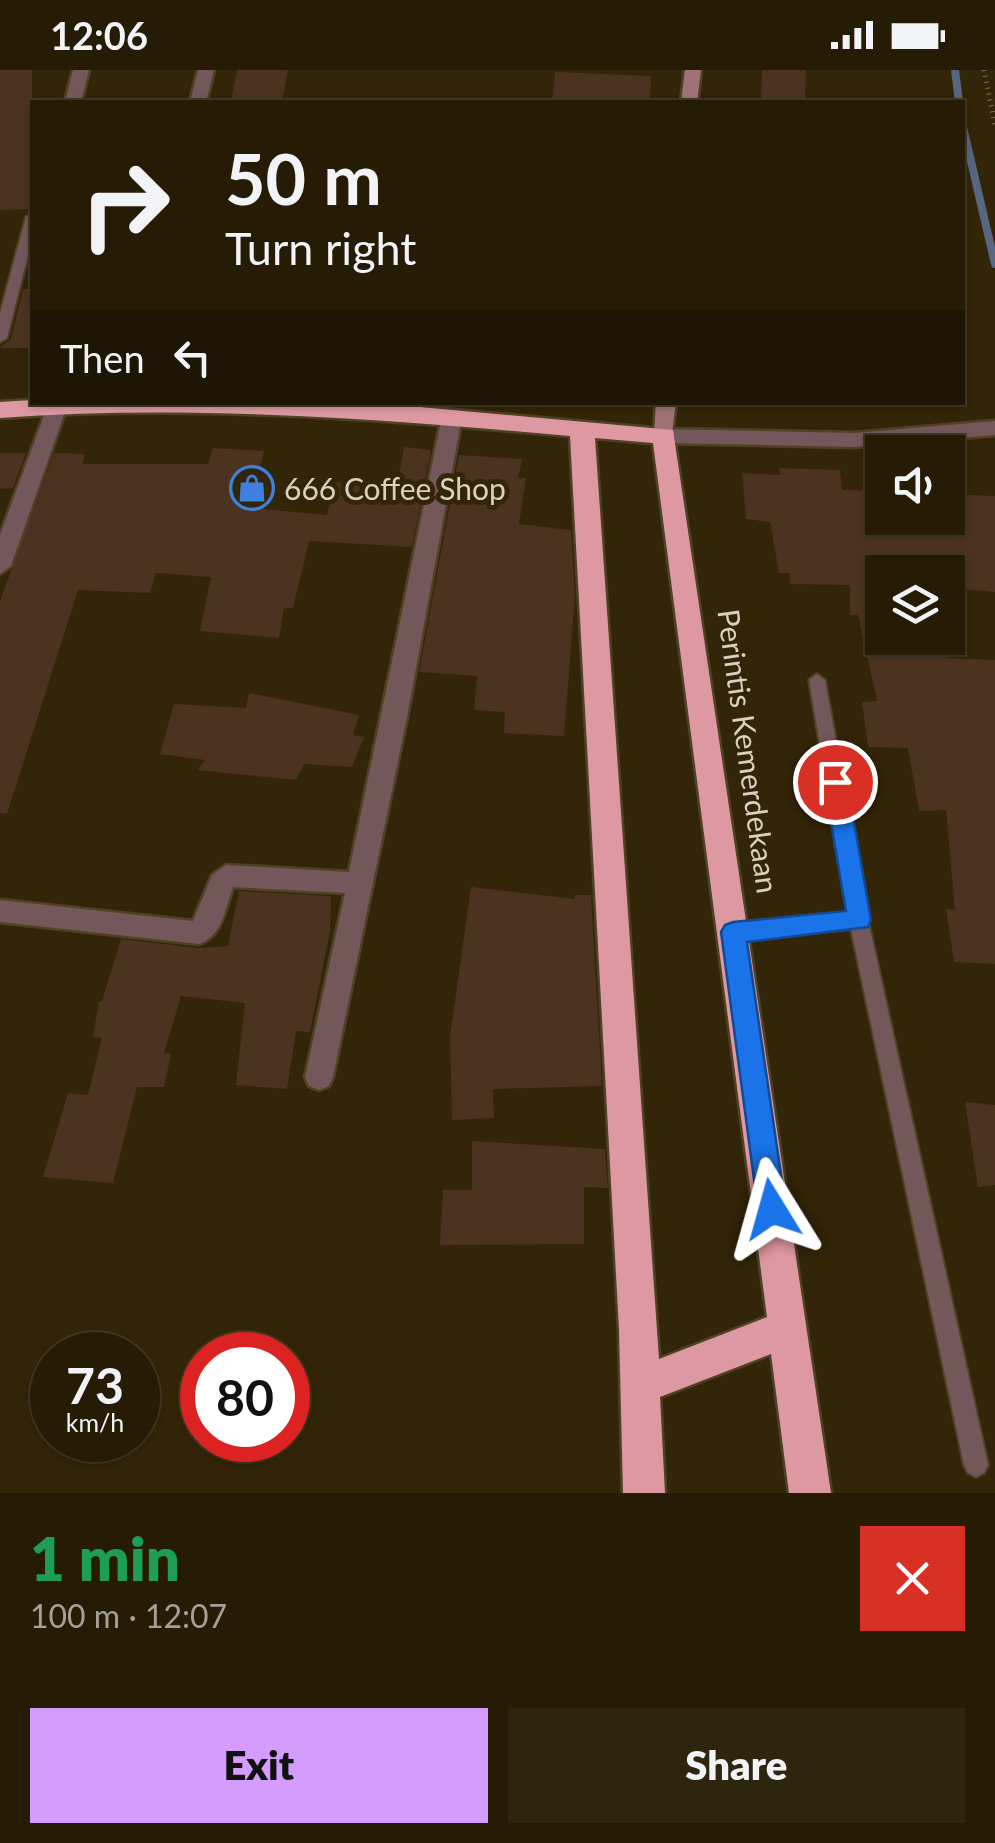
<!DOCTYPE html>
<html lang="en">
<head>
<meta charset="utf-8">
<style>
	:root { --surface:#261c05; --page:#2e250f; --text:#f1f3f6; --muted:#a4a19a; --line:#423a27; --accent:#d49cfc }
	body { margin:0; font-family:Lato,sans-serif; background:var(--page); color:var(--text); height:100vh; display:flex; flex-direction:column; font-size:38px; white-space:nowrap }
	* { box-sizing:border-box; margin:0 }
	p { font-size:32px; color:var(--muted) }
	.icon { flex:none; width:55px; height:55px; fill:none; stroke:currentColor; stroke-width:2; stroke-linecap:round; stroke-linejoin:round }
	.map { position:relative; height:1423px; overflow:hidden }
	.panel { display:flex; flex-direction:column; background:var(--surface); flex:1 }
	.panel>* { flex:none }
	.top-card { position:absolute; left:30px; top:30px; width:935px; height:305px; border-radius:0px; box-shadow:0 2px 8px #0004,0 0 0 2px var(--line); background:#261c05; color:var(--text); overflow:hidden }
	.fabs { position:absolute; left:865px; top:365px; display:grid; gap:20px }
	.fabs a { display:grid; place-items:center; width:100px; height:100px; border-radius:0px; background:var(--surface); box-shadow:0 2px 8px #0004,0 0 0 2px var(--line); font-size:50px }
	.speed { position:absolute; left:30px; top:1262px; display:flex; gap:20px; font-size:50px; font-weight:700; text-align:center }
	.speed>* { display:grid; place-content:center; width:130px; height:130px; border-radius:50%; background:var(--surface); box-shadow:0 2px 8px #0004,0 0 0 2px var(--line); line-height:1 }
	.speed small { font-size:25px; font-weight:400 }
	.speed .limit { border:15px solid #d22; background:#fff; color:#111 }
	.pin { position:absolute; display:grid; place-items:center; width:85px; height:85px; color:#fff; margin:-42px; border:5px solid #fff; border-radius:50%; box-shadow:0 2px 10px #0007 }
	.me { position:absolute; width:110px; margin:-55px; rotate:352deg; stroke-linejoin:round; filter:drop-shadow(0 0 8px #0008) }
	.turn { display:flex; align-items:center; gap:35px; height:210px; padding:0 30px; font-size:45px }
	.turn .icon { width:130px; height:130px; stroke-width:2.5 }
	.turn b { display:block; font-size:70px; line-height:85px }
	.then { display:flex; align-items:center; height:95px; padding:0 30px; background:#0003; gap:20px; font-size:38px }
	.round { display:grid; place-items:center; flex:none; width:105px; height:105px; border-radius:0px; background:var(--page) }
	.head { display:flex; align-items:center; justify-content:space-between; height:170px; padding:0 30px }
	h1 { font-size:60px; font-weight:800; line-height:75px; color:#1e9e55 }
	.cta { display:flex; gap:20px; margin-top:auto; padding:20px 30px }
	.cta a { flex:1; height:115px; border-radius:0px; background:var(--accent); color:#111; font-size:40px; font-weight:800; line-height:115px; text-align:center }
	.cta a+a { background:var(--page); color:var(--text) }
	.status { display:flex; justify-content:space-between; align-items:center; height:70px; padding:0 50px; background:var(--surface); direction:ltr }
	.status svg { height:28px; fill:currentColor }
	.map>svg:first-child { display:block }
</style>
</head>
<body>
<div class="status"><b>12:06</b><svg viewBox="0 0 49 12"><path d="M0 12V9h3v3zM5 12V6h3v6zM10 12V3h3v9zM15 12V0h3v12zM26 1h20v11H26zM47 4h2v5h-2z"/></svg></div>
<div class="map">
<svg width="995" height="1423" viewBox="0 0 995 1423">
	<rect width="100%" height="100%" fill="#332507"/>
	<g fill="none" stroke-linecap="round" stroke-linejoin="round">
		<g stroke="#576681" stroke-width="8">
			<path d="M955,0L959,32"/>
			<path d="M962,53L995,194"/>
		</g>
	</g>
	<g fill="#4c331f">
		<path d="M0,0H32V139L0,140Z"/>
		<path d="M237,0H288L282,32H231Z"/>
		<path d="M762,0H806L805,32H761Z"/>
		<path d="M555,2L651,6L650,32H552Z"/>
		<path d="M23,219H32V278H0L11,269Z"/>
		<path d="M404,377L431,380L412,477L309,471L293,538H284L279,568L200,561L211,507L156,503L150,523L78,520L7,744L0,743V531L54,383L85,384L82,394H208L213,378L264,381L257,412L268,413L263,439L327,445L334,412L397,417Z"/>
		<path d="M0,383H26L13,418L0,419Z"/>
		<path d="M459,385L522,389L518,408H526L519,454L571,460L575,526L564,666L504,663L505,642L474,640L477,606L419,602Z"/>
		<path d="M779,398L840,400L842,420L882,421V448H948V424L995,426V522L950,518L948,502H882V568H944L948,588L995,590V894L954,892L946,839L955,840L946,740L919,741L908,678L868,677L862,632L877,631L858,545H850V515L790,514L789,503H779L770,452L746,449L742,403L780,405Z"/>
		<path d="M249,623L359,645L353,665L364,667L352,697L304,694L296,710L197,700L205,690L160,684L174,634L246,638Z"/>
		<path d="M471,817L575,829V825H591L602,1016L493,1019L494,1048L452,1050L450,967Z"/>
		<path d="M239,821L331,826L330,861L310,962L296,961L287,1019L236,1015L245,933L181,926L164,983L171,984L164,1017H137L113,1113L43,1107L68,1023L88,1025L102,968L93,967L99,931H102L121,869L199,878L228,876Z"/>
		<path d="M965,1032L995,1035V1115L978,1117Z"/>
		<path d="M472,1071L605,1079L608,1118L584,1117V1174L440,1175L443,1120H472Z"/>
	</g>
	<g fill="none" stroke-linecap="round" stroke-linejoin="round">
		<g stroke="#4e4125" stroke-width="4">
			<g id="lane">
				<path d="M32,143V169L7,268L0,272V243L26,147Z"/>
				<path d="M817,604L825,610L868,850L988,1395L984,1403L976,1407L968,1403L964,1395L851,859L733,870L726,868L724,862L726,856L733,854L848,843L809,610Z"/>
			</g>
		</g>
		<g stroke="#4e4125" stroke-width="5">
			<g id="street">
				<path d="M73,0H89L81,32H65Z"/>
				<path d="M198,0H214L206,32H190Z"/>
				<path d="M49,332L67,336L11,496L0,504V465Z"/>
				<path d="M452,340L462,346L408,642L333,1007L329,1016L319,1020L309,1016L305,1007L345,823L233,817C225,838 223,866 199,874L0,852V830L193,851L212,805L226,795L349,802L442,346Z"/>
				<path d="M995,351V365L854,377L664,373L654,366L664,359L854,363Z"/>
			</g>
		</g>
		<g stroke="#4e4125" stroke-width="5">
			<g id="secondary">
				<path d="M685,0H701L697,32H681Z"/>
				<path d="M656,332H676L671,371H657L654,366Z"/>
			</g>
		</g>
		<g stroke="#4e4125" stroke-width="5">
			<path id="highway" d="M32,330L365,332L673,360L831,1423H789L771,1284L660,1327L665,1423H623L619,1259L570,366C381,349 189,334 0,348V332ZM595,368L653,373L767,1247L659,1289Z"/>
		</g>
		<path stroke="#7d7159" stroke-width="5" stroke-dasharray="1 5" stroke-linecap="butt" d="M984,0L995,55"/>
		<use href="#lane" fill="#74575b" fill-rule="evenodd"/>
		<use href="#street" fill="#74575b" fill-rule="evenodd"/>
		<use href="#secondary" fill="#9f7277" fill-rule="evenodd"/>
		<use href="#highway" fill="#de98a1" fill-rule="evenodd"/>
	</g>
	<path fill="#1a73e8" stroke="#114b97" stroke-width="2.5" d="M835,704L847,712L871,850L868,857L747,872L786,1139L782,1149L772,1153L762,1149L758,1139L721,862L725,855L733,852L846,841L824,712Z"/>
	<defs>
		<g id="shop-ring" transform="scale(2.25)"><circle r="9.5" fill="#332507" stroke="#3f7fe0" stroke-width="1.5"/><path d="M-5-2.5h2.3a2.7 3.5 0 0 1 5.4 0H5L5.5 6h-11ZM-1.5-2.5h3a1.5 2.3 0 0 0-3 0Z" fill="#3f7fe0"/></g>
	</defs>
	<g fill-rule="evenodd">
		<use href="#shop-ring" x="252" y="418"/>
	</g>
	<g text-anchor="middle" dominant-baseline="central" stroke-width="10" stroke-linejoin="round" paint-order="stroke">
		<g font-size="30" fill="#dad1c1" stroke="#332507" text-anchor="start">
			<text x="284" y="418">666 Coffee Shop</text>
		</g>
		<g font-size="30" fill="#dad1c1" stroke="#332507">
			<text transform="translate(749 681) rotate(82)">Perintis Kemerdekaan</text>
		</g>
	</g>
</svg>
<div class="fabs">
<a><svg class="icon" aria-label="sound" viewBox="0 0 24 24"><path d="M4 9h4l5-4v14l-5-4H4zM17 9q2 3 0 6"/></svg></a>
<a><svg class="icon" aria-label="layers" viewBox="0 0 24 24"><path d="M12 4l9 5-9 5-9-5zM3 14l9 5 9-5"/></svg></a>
</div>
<div class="speed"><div>73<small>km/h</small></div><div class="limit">80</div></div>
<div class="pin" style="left:835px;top:712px;background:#d93025"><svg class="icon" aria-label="arrive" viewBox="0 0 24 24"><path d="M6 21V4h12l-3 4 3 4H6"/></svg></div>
<svg class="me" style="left:772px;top:1139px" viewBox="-20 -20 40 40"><path d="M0-17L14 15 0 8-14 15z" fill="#1a73e8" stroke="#fff" stroke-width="4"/></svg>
<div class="top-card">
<div class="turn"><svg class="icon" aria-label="right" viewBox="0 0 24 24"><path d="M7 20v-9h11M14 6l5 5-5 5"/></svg><div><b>50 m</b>Turn right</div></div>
<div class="then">Then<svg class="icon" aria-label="left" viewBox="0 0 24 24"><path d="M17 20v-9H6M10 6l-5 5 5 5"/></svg></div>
</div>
</div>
<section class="panel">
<div class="head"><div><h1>1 min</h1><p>100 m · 12:07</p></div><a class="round" style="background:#d93025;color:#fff"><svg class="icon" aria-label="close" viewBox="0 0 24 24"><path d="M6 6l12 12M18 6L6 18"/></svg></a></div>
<div class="cta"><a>Exit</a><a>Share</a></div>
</section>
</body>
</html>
